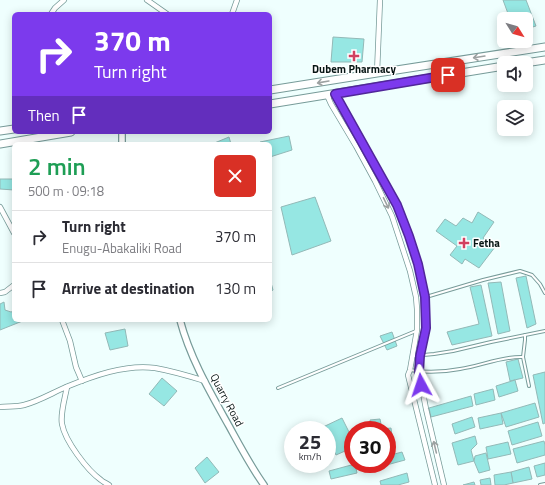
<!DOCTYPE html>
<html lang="en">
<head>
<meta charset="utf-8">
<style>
	:root { --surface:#fff; --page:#f2f2f3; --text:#2b2b33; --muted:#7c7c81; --line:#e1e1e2 }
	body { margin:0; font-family:"Titillium Web",sans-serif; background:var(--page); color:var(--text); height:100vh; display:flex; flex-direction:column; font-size:15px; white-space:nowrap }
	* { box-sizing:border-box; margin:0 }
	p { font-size:13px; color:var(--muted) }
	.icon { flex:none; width:22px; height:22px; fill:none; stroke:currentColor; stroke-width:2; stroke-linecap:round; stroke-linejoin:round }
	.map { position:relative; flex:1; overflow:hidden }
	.panel { position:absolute; left:12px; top:142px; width:260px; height:180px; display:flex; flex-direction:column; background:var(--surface); border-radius:6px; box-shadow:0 2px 10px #0003 }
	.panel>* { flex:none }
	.banner { position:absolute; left:12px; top:12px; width:260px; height:122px; border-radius:6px; box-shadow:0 2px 10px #0003; background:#7c3aed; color:#fff; overflow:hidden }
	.needle { width:26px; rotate:127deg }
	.fabs { position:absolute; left:497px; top:12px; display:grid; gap:8px }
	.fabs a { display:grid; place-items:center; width:36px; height:36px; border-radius:6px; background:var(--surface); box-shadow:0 2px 10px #0003; font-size:20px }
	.speed { position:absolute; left:284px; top:421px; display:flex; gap:8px; font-size:20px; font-weight:700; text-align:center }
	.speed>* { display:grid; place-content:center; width:52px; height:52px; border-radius:50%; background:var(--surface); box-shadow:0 2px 10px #0003; line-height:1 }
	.speed small { font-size:10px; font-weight:400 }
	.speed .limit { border:6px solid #d22; background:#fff; color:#111 }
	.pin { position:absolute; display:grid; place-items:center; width:34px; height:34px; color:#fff; margin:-17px; border-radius:8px; box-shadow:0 2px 6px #0006 }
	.me { position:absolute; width:44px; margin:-22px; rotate:355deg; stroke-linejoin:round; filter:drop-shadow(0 0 3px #0008) }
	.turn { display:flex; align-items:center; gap:14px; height:84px; padding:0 16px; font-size:18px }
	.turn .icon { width:52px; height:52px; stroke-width:2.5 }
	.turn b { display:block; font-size:28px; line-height:34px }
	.then { display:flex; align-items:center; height:38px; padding:0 16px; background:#0003; gap:8px; font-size:15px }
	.round { display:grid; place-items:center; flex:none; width:42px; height:42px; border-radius:6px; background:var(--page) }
	.headline { display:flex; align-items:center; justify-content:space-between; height:68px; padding:0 16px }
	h1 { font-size:24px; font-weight:600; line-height:30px; color:#1e9e55 }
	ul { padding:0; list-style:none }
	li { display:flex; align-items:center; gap:12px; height:52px; padding:0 16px; border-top:1px solid var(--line) }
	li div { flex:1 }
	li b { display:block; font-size:15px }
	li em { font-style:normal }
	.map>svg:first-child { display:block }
</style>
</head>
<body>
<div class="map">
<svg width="545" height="485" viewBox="0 0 545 485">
	<rect width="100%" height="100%" fill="#effffe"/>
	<g fill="#96e7e3" stroke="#93b9b7">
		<path d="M503,0H526L536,26L526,29V19H510Z"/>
		<path d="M333,37L364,39L362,62H331Z"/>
		<path d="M289,136L292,150L270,157V144H261L260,142Z"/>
		<path d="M229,137L231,144H212Z"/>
		<path d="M0,179H14V190L0,189Z"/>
		<path d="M315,197L331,241L292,255L281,207Z"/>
		<path d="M478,212L494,222L483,238L495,247L479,268L465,259L462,264L450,255L457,246L436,231L445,219L456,226L463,218L472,223Z"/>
		<path d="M526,276L536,324L527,328L516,278Z"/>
		<path d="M270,279L273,290L270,292Z"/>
		<path d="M501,282L510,331L498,334L488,283Z"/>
		<path d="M481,285L492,336L452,345L447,332L479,324L470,287Z"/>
		<path d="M4,302L5,310L11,312L14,311V320H25L0,330V304Z"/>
		<path d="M125,329L128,346L110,350L105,333Z"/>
		<path d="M392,332L397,346L387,350L380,336Z"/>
		<path d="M518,359L523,378L510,381L506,362Z"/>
		<path d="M545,372V423L543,424L533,375Z"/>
		<path d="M162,378L177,391L164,406L149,394Z"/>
		<path d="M515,380L518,391L499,397L496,386Z"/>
		<path d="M493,389L495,400L476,405L474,394Z"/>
		<path d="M471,396L473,406L431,417L429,408Z"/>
		<path d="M535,403L539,417L506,427L501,413Z"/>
		<path d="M501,413L503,424L480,429L478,418Z"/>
		<path d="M472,417L475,427L455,434L452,424Z"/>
		<path d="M342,418L353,440V442L345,446V451L336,455L327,436V430H324L323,427Z"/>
		<path d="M380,419L382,429L391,428L392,436H387V430H372L370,420Z"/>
		<path d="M538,422L542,436L512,445L508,431Z"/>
		<path d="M475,436L477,444L471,450L474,461L458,465L452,443Z"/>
		<path d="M544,441L545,445V455L517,463L513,449Z"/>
		<path d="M508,442L511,454L488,459L486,447Z"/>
		<path d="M402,452L405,460L379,467L378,464H387V456Z"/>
		<path d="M486,453L490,470L479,473L474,461L475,456Z"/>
		<path d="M207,457L219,472L205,483L195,468Z"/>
		<path d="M545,463V475L537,477L534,466Z"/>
		<path d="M355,464L357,473L331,479L329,471Z"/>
		<path d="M529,467L532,479L513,483L511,472Z"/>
		<path d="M511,472L513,483L504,485H495L494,475Z"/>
		<path d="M407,473L409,482L398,485H381L380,481Z"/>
		<path d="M490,478L491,485H481L480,480Z"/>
		<path d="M474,482L475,485H463Z"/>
	</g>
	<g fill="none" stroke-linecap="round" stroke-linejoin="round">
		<g stroke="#779b99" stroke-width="4">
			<g id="service">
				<path d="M426,297L483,280L520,271L532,275L540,284L545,293"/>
				<path d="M413,356L434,354L453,351L491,342L545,331"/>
				<path d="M523,357L525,340V335"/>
				<path d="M410,370C426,373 444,372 460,369C481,366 502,356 523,357L529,386"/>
				<path d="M278,388L416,331"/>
				<path d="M540,485L545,484"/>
			</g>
		</g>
		<g stroke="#779b99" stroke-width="6">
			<g id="minor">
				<path d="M147,0L167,14"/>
				<path d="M51,14L55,8L64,0"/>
				<path d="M232,14L237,0"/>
				<path d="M377,73L380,0"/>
				<path d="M335,94L397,205L409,236L418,264L425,297V328L421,356L419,372L426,409L444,485"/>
				<path d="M327,95L331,104L356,146L375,181L392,216L410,271L416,297L417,309V330L410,370L408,375L435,485"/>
				<path d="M0,207L14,233"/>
				<path d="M0,293L5,292L14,285"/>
				<path d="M62,320L70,341L76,367L82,381"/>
				<path d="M67,387C65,398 60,414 62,424C65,441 87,470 101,480C103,482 106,483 109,485"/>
				<path d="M0,407C8,406 17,407 24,405C39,401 52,393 66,387C93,376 125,364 155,368C172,371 189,376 205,381"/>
			</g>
		</g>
		<g stroke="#779b99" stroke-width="8">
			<g id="tertiary">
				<path d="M122,132V144"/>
				<path d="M180,320C190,358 210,392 229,426C240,446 251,467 264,485"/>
			</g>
		</g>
		<g stroke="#779b99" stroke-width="9">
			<g id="trunk">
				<path d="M525,63L545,60"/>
				<path d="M270,90L377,73L545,47"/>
				<path d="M270,104L504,66"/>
				<path d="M0,131L14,129"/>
				<path d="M0,144L71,132"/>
			</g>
		</g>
		<use href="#service" stroke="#fff" stroke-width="2"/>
		<use href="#minor" stroke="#fff" stroke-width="4.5"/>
		<use href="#tertiary" stroke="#fff" stroke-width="5.5"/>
		<use href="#trunk" stroke="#fff" stroke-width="7"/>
	</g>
	<defs><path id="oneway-shaft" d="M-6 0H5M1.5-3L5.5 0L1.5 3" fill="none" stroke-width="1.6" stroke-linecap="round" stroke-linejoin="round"/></defs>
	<g stroke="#9ca1a1">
		<use href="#oneway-shaft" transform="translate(479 57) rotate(171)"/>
		<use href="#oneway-shaft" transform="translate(323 82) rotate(170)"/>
		<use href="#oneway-shaft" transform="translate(386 203) rotate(64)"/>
		<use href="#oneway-shaft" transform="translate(435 447) rotate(-103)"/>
	</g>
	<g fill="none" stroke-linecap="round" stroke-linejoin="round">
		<g stroke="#51269a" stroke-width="10">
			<path id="route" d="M421,385L419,372L420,356L426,328L425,297L418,264L409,236L397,205L335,94L448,75"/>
		</g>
		<use href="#route" stroke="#7c3aed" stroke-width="7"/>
	</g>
	<g fill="#d14160" stroke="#fff" stroke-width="1.5">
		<path d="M352 50h4v4h4v4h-4v4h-4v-4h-4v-4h4z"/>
		<path d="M462 237h4v4h4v4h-4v4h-4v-4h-4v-4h4z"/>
	</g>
	<g text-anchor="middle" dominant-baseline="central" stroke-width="3" stroke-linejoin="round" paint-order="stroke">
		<g font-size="11" font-weight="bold" fill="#071514" stroke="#fff">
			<text x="354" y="69">Dubem Pharmacy</text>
			<text x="473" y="243" text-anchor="start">Fetha</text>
		</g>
		<g font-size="11" fill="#071514" stroke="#fff">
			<text transform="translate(227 400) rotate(62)">Quarry Road</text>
		</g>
	</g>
</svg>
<div class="fabs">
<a><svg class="needle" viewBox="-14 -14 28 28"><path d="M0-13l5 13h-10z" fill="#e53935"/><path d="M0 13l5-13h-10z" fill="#7c7c81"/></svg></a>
<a><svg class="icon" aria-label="sound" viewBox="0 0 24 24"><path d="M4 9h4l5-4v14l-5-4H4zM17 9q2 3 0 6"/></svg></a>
<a><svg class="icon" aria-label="layers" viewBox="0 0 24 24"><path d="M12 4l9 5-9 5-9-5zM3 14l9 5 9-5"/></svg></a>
</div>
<div class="speed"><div>25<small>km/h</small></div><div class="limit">30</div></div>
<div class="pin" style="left:448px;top:75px;background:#d93025"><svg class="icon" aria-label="arrive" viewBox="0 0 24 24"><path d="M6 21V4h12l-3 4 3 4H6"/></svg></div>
<svg class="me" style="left:421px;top:385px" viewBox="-20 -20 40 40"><path d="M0-17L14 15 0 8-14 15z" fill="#7c3aed" stroke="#fff" stroke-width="4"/></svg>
<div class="banner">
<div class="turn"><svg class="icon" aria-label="right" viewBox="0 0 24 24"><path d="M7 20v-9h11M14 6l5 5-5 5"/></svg><div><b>370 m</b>Turn right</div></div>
<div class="then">Then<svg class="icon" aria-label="arrive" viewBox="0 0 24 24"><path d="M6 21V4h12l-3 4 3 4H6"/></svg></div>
</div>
<section class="panel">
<div class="headline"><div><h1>2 min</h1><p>500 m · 09:18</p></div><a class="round" style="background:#d93025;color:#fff"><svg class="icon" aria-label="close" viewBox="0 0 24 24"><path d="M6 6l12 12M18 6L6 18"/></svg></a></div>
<ul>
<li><svg class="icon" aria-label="right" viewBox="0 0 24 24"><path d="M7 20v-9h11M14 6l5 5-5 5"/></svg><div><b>Turn right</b><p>Enugu-Abakaliki Road</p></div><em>370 m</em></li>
<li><svg class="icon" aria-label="arrive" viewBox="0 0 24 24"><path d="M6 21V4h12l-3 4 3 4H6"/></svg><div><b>Arrive at destination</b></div><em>130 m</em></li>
</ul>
</section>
</div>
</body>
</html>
